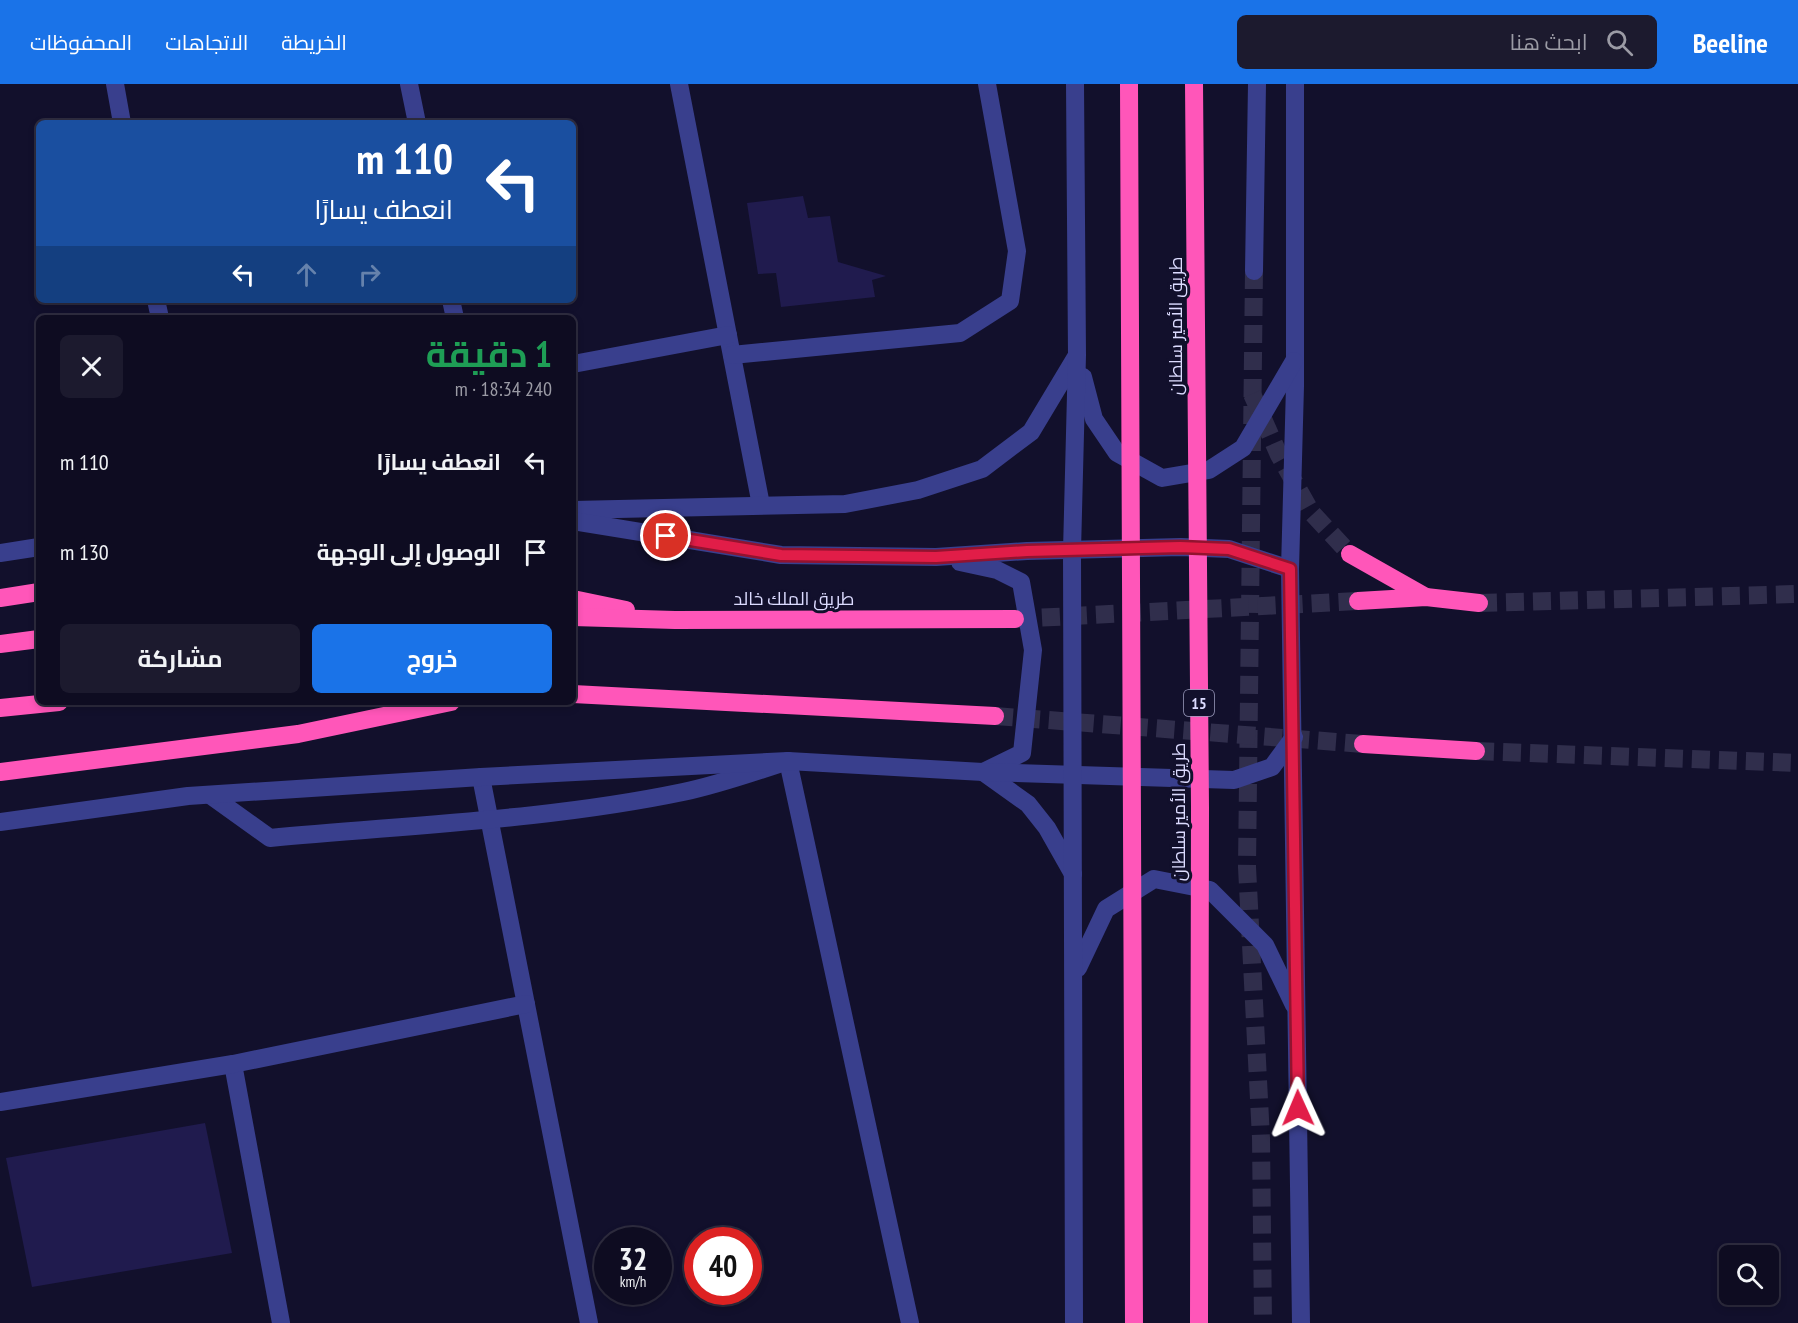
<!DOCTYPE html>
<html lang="ar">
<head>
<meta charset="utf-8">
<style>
	:root { --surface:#0e0c21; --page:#1c1a2e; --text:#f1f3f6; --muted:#9b9ba5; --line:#2e2c3f; --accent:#1a73e8 }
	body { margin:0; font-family:"PT Sans Narrow",Cairo,sans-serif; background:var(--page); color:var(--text); direction:rtl; height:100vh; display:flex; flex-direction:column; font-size:22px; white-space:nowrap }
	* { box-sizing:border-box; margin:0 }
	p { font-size:20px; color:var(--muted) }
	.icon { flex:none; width:33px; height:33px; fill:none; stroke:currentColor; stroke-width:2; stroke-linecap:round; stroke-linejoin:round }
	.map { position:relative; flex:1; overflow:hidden; direction:ltr }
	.panel { position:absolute; left:36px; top:231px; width:540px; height:390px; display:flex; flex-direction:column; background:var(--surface); border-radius:9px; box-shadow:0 3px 9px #0003,0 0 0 2px var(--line); direction:rtl }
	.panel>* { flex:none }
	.hud { position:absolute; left:36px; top:36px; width:540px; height:183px; border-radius:9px; box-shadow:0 3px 9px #0003,0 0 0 2px var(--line); direction:rtl; background:#1a4fa0; color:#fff; overflow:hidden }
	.fabs { position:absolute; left:1719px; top:1161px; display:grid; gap:12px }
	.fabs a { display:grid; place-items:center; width:60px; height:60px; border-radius:9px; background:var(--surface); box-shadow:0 3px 9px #0003,0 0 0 2px var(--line); font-size:30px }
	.speed { position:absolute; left:594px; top:1143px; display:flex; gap:12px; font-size:30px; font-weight:700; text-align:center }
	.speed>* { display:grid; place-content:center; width:78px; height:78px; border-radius:50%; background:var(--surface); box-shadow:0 3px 9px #0003,0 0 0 2px var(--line); line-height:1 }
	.speed small { font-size:15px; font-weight:400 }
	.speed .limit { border:9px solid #d22; background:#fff; color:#111 }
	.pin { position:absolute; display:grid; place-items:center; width:51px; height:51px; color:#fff; margin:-26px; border:3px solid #fff; border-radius:50%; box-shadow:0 2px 6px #0007 }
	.me { position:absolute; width:66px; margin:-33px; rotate:359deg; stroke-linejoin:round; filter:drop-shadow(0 0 4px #0008) }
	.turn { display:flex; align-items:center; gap:21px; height:126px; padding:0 24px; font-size:27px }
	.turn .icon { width:78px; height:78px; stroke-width:2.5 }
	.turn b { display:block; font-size:42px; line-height:51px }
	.lanes { display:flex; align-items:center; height:57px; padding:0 24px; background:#0003; justify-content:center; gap:30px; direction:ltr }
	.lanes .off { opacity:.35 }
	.round { display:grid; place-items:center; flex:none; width:63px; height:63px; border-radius:9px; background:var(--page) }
	.summary { display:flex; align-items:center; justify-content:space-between; height:102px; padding:0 24px }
	h1 { font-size:36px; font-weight:700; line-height:45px; color:#1e9e55 }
	.primary-button { display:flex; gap:12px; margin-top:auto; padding:12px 24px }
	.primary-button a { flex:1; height:69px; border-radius:9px; background:var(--accent); color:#fff; font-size:24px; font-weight:700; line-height:69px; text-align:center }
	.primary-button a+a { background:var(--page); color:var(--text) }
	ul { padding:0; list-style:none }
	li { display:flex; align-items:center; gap:18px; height:90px; padding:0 24px }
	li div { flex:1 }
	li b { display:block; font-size:22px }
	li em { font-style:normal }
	header { display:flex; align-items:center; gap:36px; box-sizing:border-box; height:84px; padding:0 30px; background:var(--accent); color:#fff }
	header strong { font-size:28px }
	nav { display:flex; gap:33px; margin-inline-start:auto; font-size:21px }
	.search { width:420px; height:54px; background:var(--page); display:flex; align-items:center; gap:15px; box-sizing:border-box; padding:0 21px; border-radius:9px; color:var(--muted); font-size:22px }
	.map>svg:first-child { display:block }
</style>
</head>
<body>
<header>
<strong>Beeline</strong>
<div class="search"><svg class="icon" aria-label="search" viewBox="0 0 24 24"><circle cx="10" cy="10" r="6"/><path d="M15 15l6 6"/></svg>ابحث هنا</div>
<nav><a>الخريطة</a><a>الاتجاهات</a><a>المحفوظات</a></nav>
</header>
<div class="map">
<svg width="1798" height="1239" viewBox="0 0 1798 1239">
	<rect width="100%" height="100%" fill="#12102c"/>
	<g fill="#201b4e">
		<path d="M803,112L808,134L830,132L838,178L886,192L872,196L875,213L781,223L776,189L758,190L747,119Z"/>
		<path d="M205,1039L232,1169L32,1203L6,1074Z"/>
	</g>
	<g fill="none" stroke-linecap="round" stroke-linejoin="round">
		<path stroke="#302e4c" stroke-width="18" stroke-dasharray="18 9" stroke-linecap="butt" d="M1254,187L1247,783L1261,1054L1263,1239"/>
		<g stroke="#302e4c" stroke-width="18" stroke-dasharray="18 9" stroke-linecap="butt">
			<path d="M1252,310L1279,371L1311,428L1350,470"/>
			<path d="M1479,519L1798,510"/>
			<path d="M1015,535L1358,517"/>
			<path d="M995,632L1363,660"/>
			<path d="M1476,667L1798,679"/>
		</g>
		<g stroke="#393f8d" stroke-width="18">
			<path d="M115,0L122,39"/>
			<path d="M409,0L417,39"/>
			<path d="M679,0L761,421"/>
			<path d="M1295,0V302L1290,485L1301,1239"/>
			<path d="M1254,187L1257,0"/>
			<path d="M156,216L160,234"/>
			<path d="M451,216L455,234"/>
			<path d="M732,271L960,249L1010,217L1017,167L987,0"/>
			<path d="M573,280L728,251"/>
			<path d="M1083,293L1094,335L1117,369L1162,394L1209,386L1243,364L1294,277"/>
			<path d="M573,426L845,420L918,406L982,385L1031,348L1076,273"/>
			<path d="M573,437L781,471L936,473L1027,467L1181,463L1229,465L1290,485"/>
			<path d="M0,469L39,463"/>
			<path d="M960,478L997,486L1021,498L1033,566L1022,669L983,688L1028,720L1047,744L1073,790"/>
			<path d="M481,693L589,1239"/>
			<path d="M210,711L270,754C406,741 549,736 683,708C718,701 754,688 788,677L910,1239"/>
			<path d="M0,738L188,712L481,693L788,677L983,688L1234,696L1272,683L1294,653"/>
			<path d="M1078,884L1106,825L1154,795L1210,806L1265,861L1294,921"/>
			<path d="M233,980L281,1239"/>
			<path d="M0,1018L233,980L526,920"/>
			<path d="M1074,1239L1072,467L1077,271L1075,0"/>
		</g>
		<g stroke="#ff56b9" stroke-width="18">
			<path d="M1350,470L1426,513"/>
			<path d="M0,514L39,508"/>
			<path d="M573,515L626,526"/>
			<path d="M1358,517L1426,513L1479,519"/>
			<path d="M573,533L675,536L1015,535"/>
			<path d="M0,560L39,555"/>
			<path d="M573,610L995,632"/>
			<path d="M0,624L59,618"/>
			<path d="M1363,660L1476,667"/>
			<path d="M0,688L298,650L451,618"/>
		</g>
		<g stroke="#ff56b9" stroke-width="18">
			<path d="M1129,0L1134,1239"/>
			<path d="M1194,0L1200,723L1199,1239"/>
		</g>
	</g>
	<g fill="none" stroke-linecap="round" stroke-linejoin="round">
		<g stroke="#92132f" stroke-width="15">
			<path id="route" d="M666,452L781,471L936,473L1027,467L1180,463L1229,465L1290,485L1298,1024"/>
		</g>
		<use href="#route" stroke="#e11d48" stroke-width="10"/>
	</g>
	<g text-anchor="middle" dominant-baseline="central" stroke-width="6" stroke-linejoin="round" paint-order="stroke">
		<rect fill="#12102c" stroke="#9f9ec0" stroke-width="1.5" x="1184" y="606" width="30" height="26" rx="4.5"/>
		<g font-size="16" font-weight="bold" fill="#dcdbff">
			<text x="1199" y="619">15</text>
		</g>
		<g font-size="18" fill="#dcdbff" stroke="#12102c">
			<text transform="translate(1175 242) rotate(-90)">طريق الأمير سلطان</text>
			<text x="794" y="514">طريق الملك خالد</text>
			<text transform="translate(1178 728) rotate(-90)">طريق الأمير سلطان</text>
		</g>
	</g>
</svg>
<div class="fabs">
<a><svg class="icon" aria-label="search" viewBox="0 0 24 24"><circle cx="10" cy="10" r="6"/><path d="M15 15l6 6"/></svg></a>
</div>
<div class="speed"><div>32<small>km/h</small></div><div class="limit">40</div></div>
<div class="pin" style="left:666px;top:452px;background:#d93025"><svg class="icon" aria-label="arrive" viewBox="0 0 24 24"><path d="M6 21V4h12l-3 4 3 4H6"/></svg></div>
<svg class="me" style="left:1298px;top:1024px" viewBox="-20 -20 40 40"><path d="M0-17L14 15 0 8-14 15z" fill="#e11d48" stroke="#fff" stroke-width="4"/></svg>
<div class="hud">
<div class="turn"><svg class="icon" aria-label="left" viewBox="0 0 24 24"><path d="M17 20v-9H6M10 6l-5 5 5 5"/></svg><div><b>110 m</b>انعطف يسارًا</div></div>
<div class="lanes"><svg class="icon" aria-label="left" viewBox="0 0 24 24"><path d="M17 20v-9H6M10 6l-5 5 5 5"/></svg><svg class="icon off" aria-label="ahead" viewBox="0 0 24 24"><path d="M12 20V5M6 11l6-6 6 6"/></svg><svg class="icon off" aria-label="right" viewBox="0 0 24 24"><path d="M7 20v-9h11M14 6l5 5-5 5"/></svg></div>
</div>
<section class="panel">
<div class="summary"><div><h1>1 دقيقة</h1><p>240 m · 18:34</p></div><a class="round"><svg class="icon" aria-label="close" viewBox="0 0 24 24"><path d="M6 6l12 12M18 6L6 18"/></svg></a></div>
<ul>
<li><svg class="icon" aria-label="left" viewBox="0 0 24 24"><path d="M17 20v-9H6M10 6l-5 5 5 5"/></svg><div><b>انعطف يسارًا</b></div><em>110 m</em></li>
<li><svg class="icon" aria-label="arrive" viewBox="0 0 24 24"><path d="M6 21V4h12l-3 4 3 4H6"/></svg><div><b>الوصول إلى الوجهة</b></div><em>130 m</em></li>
</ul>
<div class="primary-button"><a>خروج</a><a>مشاركة</a></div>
</section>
</div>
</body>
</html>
